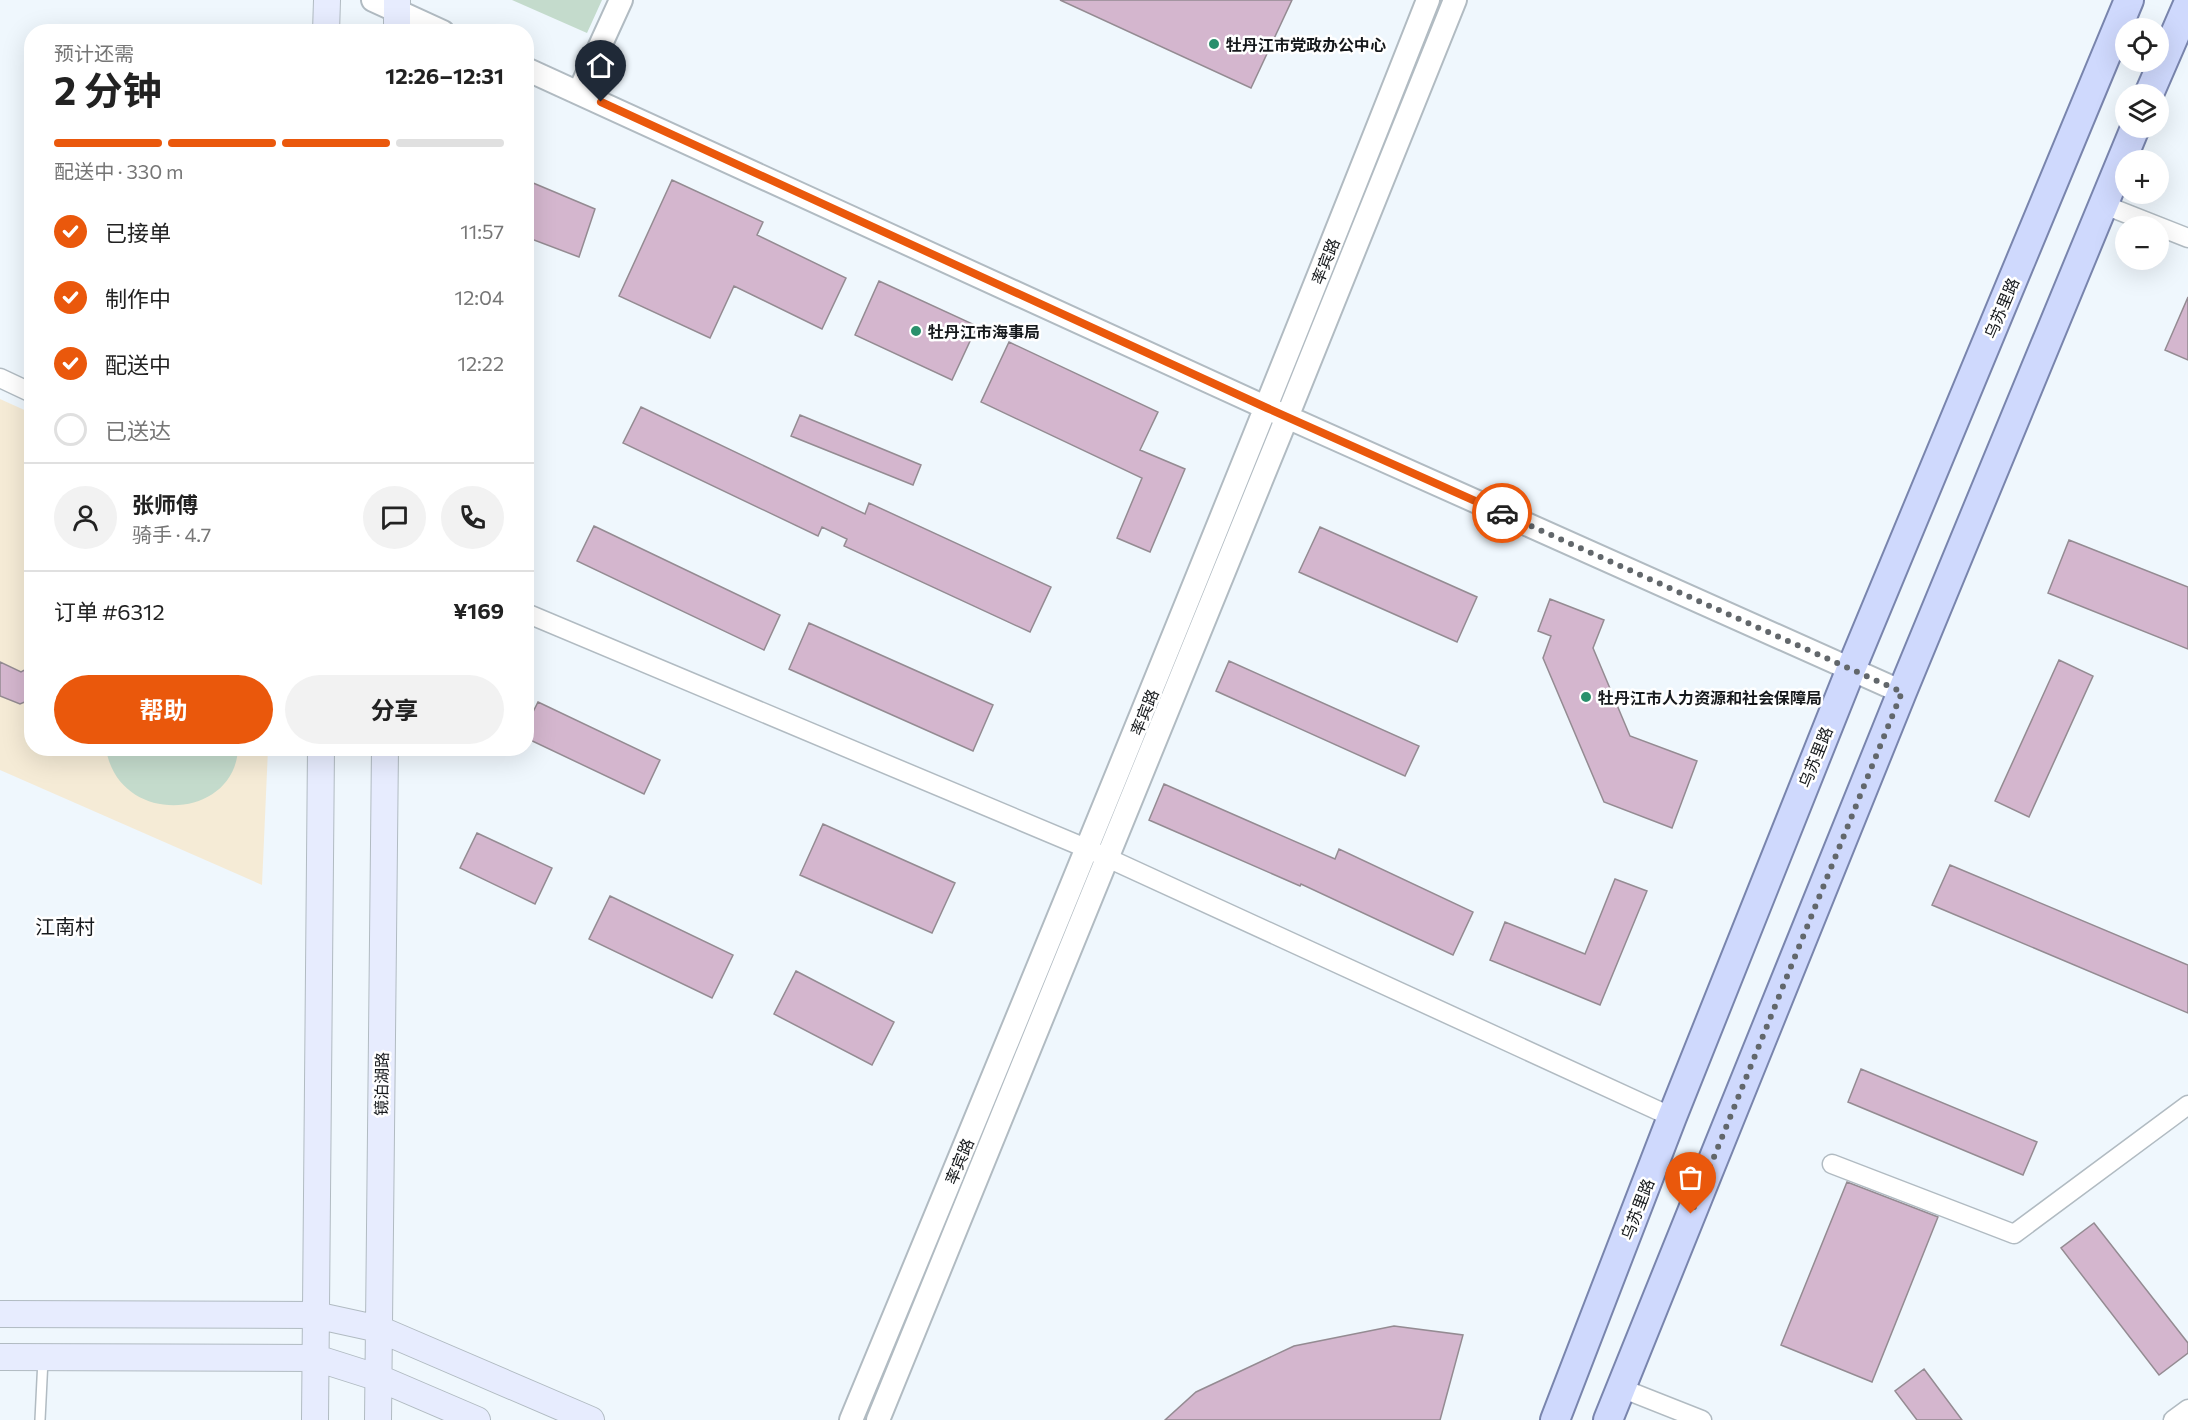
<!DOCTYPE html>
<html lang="zh">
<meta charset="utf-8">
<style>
body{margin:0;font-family:Commissioner,"Noto Sans SC",sans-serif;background:#f2f2f2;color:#222;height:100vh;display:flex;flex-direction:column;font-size:22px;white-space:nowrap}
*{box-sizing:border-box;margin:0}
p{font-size:20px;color:#767676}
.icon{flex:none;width:33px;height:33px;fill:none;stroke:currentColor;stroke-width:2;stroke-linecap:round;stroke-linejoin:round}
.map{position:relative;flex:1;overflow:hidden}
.panel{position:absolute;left:24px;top:24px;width:510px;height:732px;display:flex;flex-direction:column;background:#fff;border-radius:24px;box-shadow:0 6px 24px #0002}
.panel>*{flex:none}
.controls{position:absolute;left:2115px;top:18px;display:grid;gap:12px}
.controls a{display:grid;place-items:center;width:54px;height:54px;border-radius:50%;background:#fff;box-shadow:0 6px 24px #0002;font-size:30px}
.pin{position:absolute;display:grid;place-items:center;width:51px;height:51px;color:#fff;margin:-62px -26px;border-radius:50% 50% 50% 0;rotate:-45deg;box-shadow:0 0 6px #0007}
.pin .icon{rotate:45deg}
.courier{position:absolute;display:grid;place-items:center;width:60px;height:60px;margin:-30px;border:4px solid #ea580c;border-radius:50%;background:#fff;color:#222;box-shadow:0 2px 8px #0007}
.headline em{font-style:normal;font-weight:700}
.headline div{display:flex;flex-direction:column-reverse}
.headline{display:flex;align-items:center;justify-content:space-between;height:102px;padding:0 30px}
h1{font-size:39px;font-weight:700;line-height:45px}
.bar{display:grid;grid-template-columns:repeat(4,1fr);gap:9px 6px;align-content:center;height:72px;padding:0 30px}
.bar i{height:8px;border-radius:4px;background:#e0e0e0}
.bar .active{background:#ea580c}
.bar p{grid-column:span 4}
.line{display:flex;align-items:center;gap:15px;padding:0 30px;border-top:2px solid #e0e0e0}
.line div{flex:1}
.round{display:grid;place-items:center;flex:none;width:63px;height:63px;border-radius:32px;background:#f2f2f2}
ol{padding:0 30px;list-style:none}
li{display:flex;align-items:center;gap:18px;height:66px}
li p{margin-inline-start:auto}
li .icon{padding:6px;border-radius:50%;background:#ea580c;color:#fff;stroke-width:4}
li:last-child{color:#767676}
li i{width:33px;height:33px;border:3px solid #e0e0e0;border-radius:50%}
.primary-button{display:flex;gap:12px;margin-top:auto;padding:12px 30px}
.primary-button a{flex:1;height:69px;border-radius:36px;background:#ea580c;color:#fff;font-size:24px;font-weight:700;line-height:69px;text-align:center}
.primary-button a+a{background:#f2f2f2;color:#222}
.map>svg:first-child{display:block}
</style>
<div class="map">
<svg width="2188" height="1420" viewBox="0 0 2188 1420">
<rect width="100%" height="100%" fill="#eff7fd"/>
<path fill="#f5ebd6" d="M0,399L31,413L32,748L268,749L262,885L0,770Z"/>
<path fill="#c4dbcc" d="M512,0H602L587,33Z
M106,749V748L238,749C234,821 119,827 106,749Z"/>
<path fill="#d4b6ce" stroke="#948b92" stroke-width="1.5" d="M1060,0H1292L1251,88Z
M526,180L595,209L579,257L526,237Z
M672,180L763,222L757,235L846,278L822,329L734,286L710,338L619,296Z
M879,281L977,326L952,380L855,335Z
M2188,297V360L2165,350Z
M1009,342L1158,412L1140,450L1185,469L1150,552L1117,538L1142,478L981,402Z
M641,407L865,514L869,503L1051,587L1030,632L844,546L847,539L822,527L818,536L623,443Z
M800,415L921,465L913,485L791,436Z
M594,526L780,615L764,650L577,561Z
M1320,527L1477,597L1457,642L1299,572Z
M2069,540L2188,587V649L2048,593Z
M1550,599L1604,620L1593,648L1630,736L1697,761L1672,828L1604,802L1543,658L1551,636L1538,631Z
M809,623L993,705L973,751L789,669Z
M2059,660L2093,676L2029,817L1995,801Z
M1229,661L1419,746L1405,776L1216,691Z
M0,662L21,672L32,666V699L20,704L0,696Z
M538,702L660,760L644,794L526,738V726Z
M1164,784L1335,859L1339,849L1473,912L1453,955L1301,884L1300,886L1149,820Z
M823,824L955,883L932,933L800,875Z
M477,833L552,868L535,904L460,868Z
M1950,865L2188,965V1013L1932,905Z
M1615,879L1647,891L1600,1005L1490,960L1505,922L1585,954Z
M610,896L733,955L712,998L589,939Z
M796,971L894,1022L872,1065L774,1014Z
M1861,1069L2037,1142L2023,1175L1848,1102Z
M1847,1182L1938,1217L1872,1382L1781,1345Z
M2094,1223L2188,1343V1353L2159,1375L2061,1248Z
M1394,1326L1463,1335L1440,1420H1165L1196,1392L1294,1346Z
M1924,1369L1962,1420H1917L1895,1391Z"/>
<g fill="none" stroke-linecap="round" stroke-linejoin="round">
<g stroke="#b1bbc2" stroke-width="12">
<path id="service" d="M40,1420L43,1359"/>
</g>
<g stroke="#b1bbc2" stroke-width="21">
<path id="minor" d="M2102,204L2188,238
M0,378L32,393
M526,613L1088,849L1672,1117
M1832,1164L2014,1234L2188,1105
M1621,1388L1702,1420
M2173,1420L2188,1409"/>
</g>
<g stroke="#b1bbc2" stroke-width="26">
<path id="tertiary" d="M373,0L443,32
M526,69L1267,408L1902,692
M579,92L621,0
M851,1420C1047,948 1241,475 1428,0
M878,1420L1287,417L1455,0"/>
</g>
<g stroke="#b1bbc2" stroke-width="28">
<path id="secondary" d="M326,32L327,0
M397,32V0
M0,1314L315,1315L379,1329L591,1420
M0,1357L316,1358L379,1378L477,1420
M315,1420L321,748
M378,1420L385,748"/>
</g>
<g stroke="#7985ad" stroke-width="32">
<path id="primary" d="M2149,94L2188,4
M1555,1420L1672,1117L1851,669L2129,0
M1608,1420L1902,692L2135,128"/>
</g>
<use href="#service" stroke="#fff" stroke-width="9"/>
<use href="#minor" stroke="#fff" stroke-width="18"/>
<use href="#tertiary" stroke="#fff" stroke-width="22"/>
<use href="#secondary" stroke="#e7ecfe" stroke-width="26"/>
<use href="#primary" stroke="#cfd9fd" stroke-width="28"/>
</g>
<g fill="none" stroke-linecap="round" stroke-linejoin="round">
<path stroke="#62676b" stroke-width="6" stroke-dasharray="0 10.8" d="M1502,513L1902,692L1691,1214"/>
<path stroke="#ea580c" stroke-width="8" d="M601,102L1267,408L1502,513"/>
</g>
<g fill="#29906c" stroke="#fff" stroke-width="2">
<circle cx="1214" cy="44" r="6"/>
<circle cx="916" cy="331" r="6"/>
<circle cx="1586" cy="697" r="6"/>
</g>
<g text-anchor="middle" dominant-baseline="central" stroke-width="5" stroke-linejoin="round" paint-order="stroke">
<g font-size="16" font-weight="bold" fill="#16191c" stroke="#fff" text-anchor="start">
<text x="1226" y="44">牡丹江市党政办公中心</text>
<text x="928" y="331">牡丹江市海事局</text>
<text x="1598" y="697">牡丹江市人力资源和社会保障局</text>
</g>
<g font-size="16" fill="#16191c" stroke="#fff">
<text transform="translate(1325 261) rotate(-68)">率宾路</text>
<text transform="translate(2001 308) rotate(-67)">乌苏里路</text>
<text transform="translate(1144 712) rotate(-68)">率宾路</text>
<text transform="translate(1815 757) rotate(-68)">乌苏里路</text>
<text transform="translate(381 1084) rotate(-89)">镜泊湖路</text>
<text transform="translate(959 1161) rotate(-67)">率宾路</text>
<text transform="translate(1637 1209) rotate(-69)">乌苏里路</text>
</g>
<g font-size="20" fill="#16191c" stroke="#fff">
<text x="65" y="926">江南村</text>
</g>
</g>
</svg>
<div class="controls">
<a><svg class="icon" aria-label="locate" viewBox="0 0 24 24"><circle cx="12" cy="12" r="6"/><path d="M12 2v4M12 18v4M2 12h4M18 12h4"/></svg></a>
<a><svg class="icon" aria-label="layers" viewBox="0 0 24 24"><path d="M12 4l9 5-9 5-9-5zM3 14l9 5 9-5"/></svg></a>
<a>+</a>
<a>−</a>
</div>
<div class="pin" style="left:1691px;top:1214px;background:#ea580c"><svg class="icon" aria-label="bag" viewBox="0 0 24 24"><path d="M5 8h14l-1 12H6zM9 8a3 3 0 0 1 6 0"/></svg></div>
<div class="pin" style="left:601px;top:102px;background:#1f2937"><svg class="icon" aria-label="home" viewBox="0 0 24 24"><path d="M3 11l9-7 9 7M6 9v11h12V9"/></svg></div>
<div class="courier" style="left:1502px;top:513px"><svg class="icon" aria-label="car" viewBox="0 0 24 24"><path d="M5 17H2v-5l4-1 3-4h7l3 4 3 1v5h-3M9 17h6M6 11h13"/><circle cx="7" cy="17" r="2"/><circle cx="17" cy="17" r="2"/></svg></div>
<section class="panel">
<div class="headline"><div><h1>2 分钟</h1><p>预计还需</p></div><em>12:26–12:31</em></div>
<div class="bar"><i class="active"></i><i class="active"></i><i class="active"></i><i></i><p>配送中 · 330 m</p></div>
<ol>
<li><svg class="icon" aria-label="check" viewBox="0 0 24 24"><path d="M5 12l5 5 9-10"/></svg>已接单<p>11:57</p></li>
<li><svg class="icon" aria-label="check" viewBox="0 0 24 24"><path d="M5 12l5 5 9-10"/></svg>制作中<p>12:04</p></li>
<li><svg class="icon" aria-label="check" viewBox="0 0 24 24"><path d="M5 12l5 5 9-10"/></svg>配送中<p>12:22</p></li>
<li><i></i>已送达</li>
</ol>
<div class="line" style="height:108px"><a class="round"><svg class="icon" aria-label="person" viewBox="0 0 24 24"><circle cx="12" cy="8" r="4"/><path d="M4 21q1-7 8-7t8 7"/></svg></a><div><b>张师傅</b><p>骑手 · 4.7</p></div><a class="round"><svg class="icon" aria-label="chat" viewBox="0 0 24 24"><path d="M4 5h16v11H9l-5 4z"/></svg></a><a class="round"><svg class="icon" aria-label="phone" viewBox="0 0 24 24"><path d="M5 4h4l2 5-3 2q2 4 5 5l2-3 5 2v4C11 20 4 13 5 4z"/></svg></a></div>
<div class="line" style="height:78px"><div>订单 #6312</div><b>¥169</b></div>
<div class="primary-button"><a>帮助</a><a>分享</a></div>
</section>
</div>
